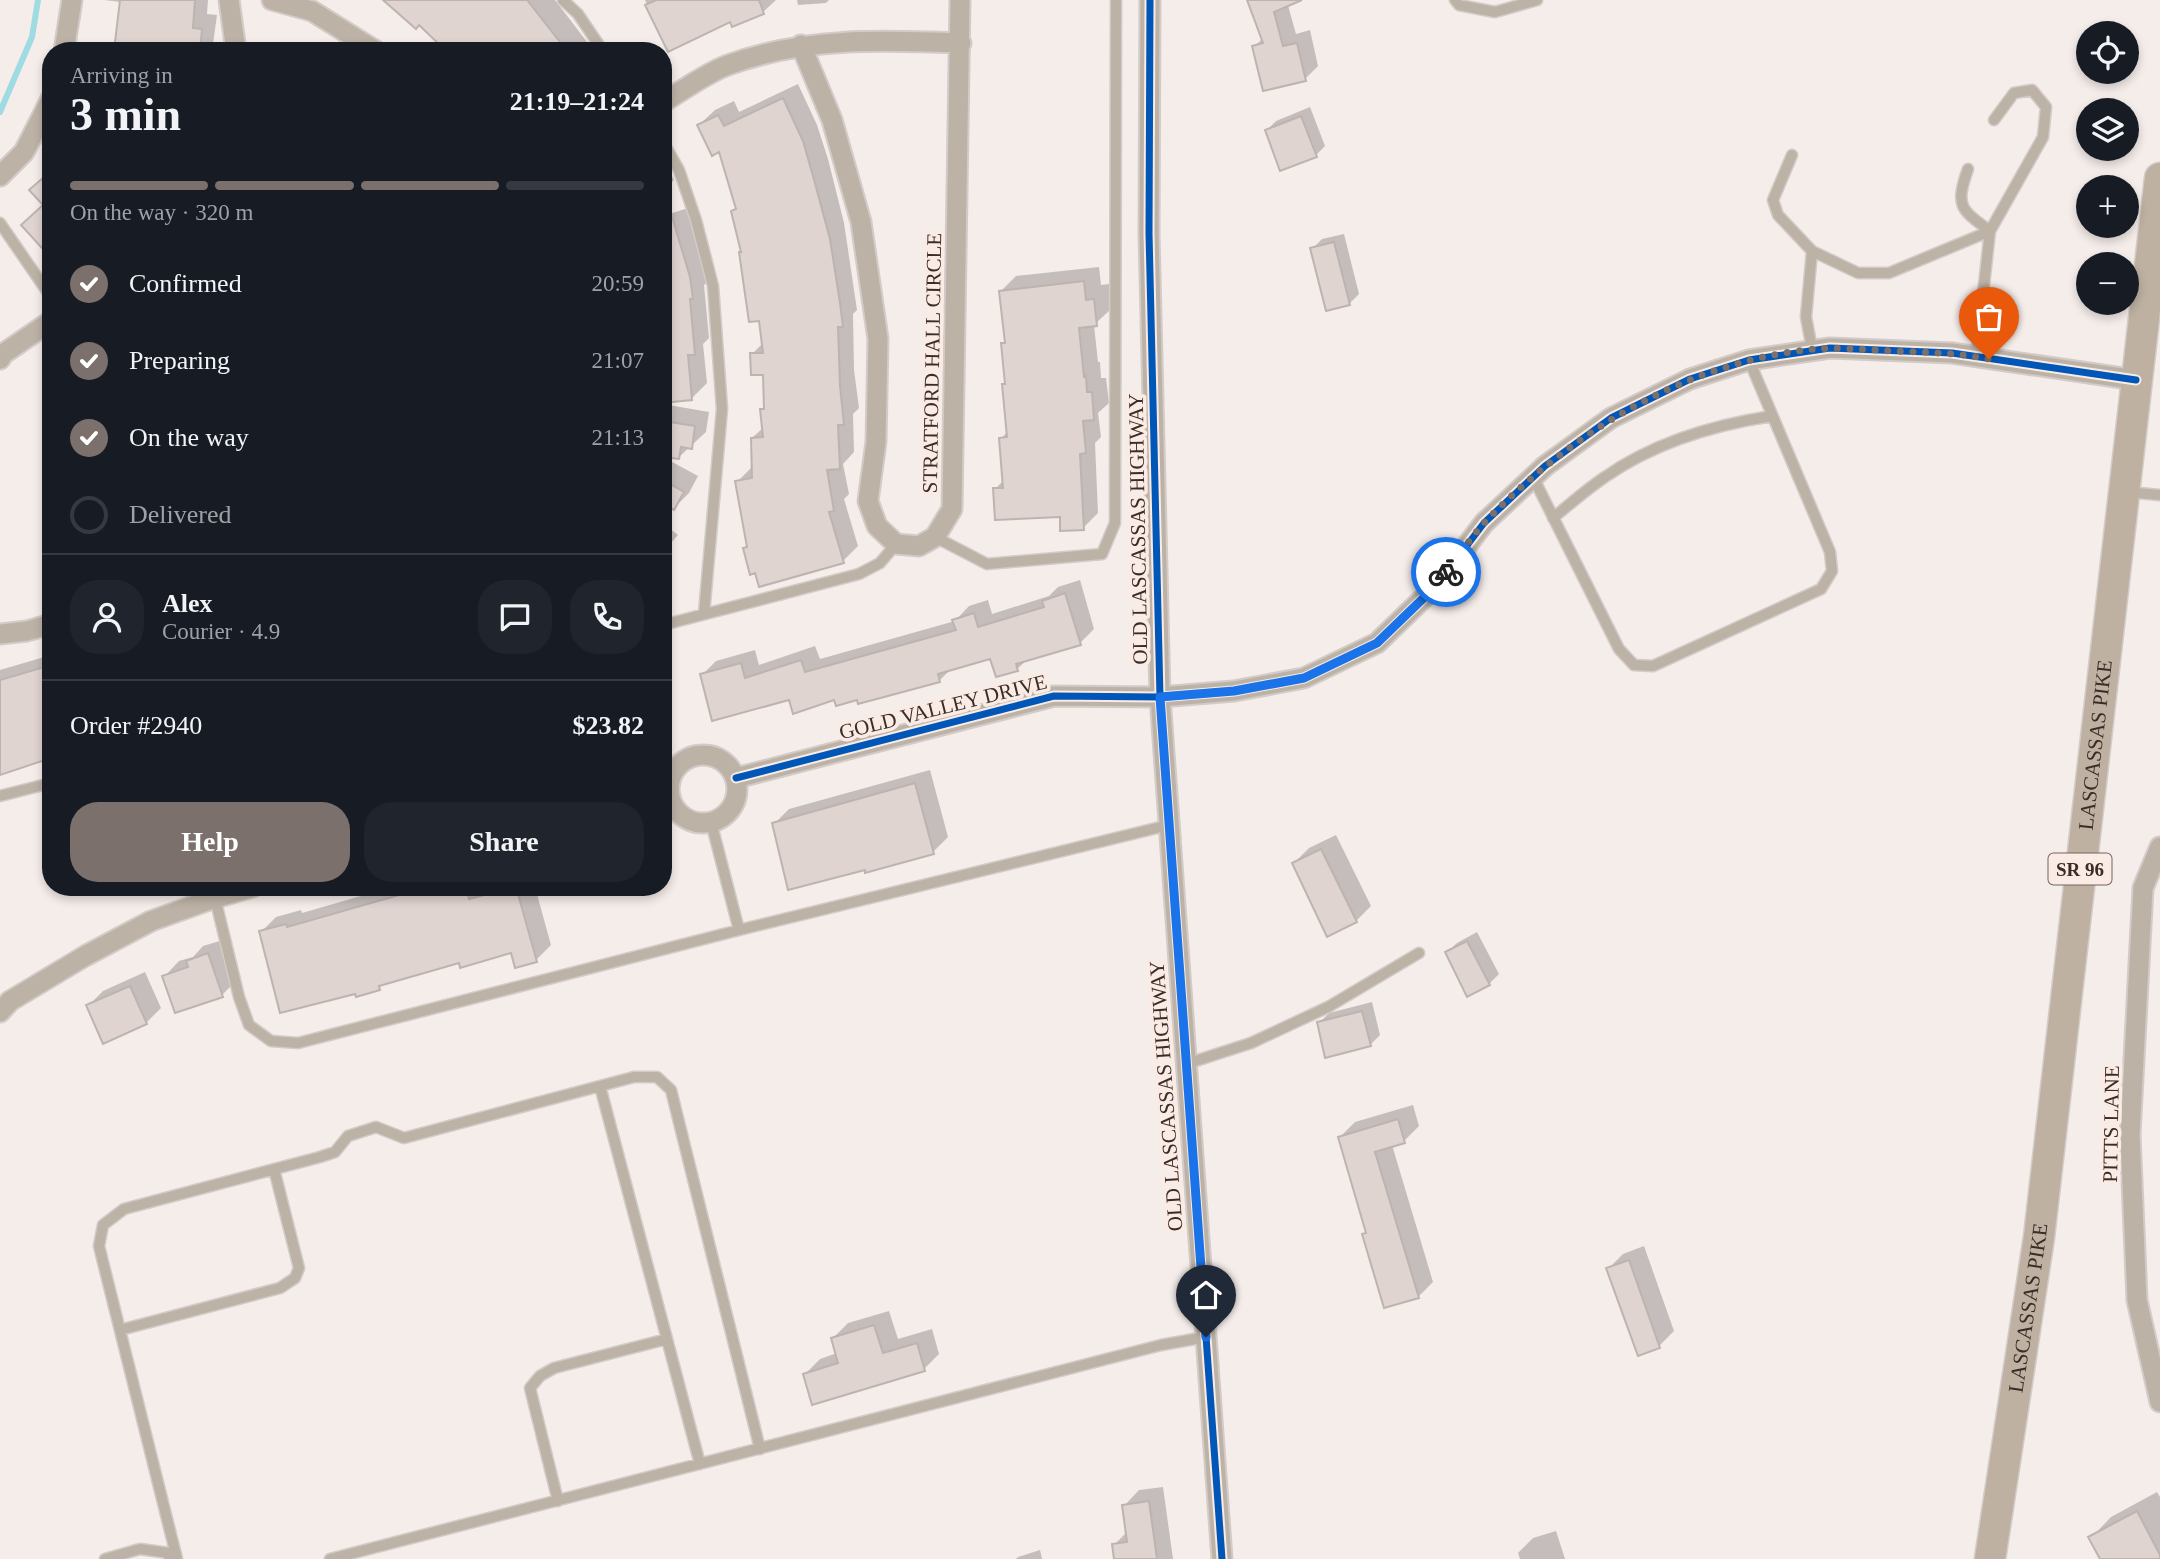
<!DOCTYPE html>
<meta charset="utf-8">
<style>
body{margin:0;font-family:"Times New Roman",serif;background:#20242c;color:#f1f3f6;height:100vh;display:flex;flex-direction:column;font-size:26px;white-space:nowrap}
*{box-sizing:border-box;margin:0}
p{font-size:23px;color:#9ea1a6}
.icon{flex:none;width:38px;height:38px;fill:none;stroke:currentColor;stroke-width:2;stroke-linecap:round;stroke-linejoin:round}
.map{position:relative;flex:1;overflow:hidden}
.details{position:absolute;left:42px;top:42px;width:630px;height:854px;display:flex;flex-direction:column;background:#171b24;border-radius:28px;box-shadow:0 4px 10px #0003}
.details>*{flex:none}
.fabs{position:absolute;left:2076px;top:21px;display:grid;gap:14px}
.fabs a{display:grid;place-items:center;width:63px;height:63px;border-radius:50%;background:#171b24;box-shadow:0 4px 10px #0003;font-size:35px}
.pin{position:absolute;display:grid;place-items:center;width:60px;height:60px;color:#fff;margin:-72px -30px;border-radius:50% 50% 50% 0;rotate:-45deg;box-shadow:0 0 7px #0007}
.pin .icon{rotate:45deg}
.courier{position:absolute;display:grid;place-items:center;width:70px;height:70px;margin:-35px;border:5px solid #1a73e8;border-radius:50%;background:#fff;color:#222;box-shadow:0 2px 9px #0007}
.summary em{font-style:normal;font-weight:800}
.summary div{display:flex;flex-direction:column-reverse}
.summary{display:flex;align-items:center;justify-content:space-between;height:119px;padding:0 28px}
h1{font-size:46px;font-weight:800;line-height:52px}
.bar{display:grid;grid-template-columns:repeat(4,1fr);gap:10px 7px;align-content:center;height:84px;padding:0 28px}
.bar i{height:9px;border-radius:5px;background:#363941}
.bar .on{background:#7b706b}
.bar p{grid-column:span 4}
.line{display:flex;align-items:center;gap:18px;padding:0 28px;border-top:2px solid #363941}
.line div{flex:1}
.round{display:grid;place-items:center;flex:none;width:74px;height:74px;border-radius:28px;background:#20242c}
ol{padding:0 28px;list-style:none}
li{display:flex;align-items:center;gap:21px;height:77px}
li p{margin-inline-start:auto}
li .icon{padding:7px;border-radius:50%;background:#7b706b;color:#fff;stroke-width:4}
li:last-child{color:#9ea1a6}
li i{width:38px;height:38px;border:4px solid #363941;border-radius:50%}
.button{display:flex;gap:14px;margin-top:auto;padding:14px 28px}
.button a{flex:1;height:80px;border-radius:28px;background:#7b706b;color:#fff;font-size:28px;font-weight:800;line-height:80px;text-align:center}
.button a+a{background:#20242c;color:#f1f3f6}
.map>svg:first-child{display:block}
</style>
<div class="map">
<svg width="2160" height="1559" viewBox="0 0 2160 1559">
<rect width="100%" height="100%" fill="#f5edea"/>
<path fill="#0003" d="M104,0H208L207,14L217,15L212,51H117L121,2Z
M386,0H555L594,51H453L420,22Z
M645,0H776L763,12L733,24L731,20L669,50Z
M797,0H829L826,3L798,5Z
M1249,0H1289L1287,2L1296,34L1310,30L1318,66L1305,79L1254,47L1263,38Z
M798,84L817,125L828,159L844,223L857,310L853,314L854,370L859,408L853,414L854,452L843,464L849,494L844,499L858,546L843,561L745,548L749,544L737,482L752,467V438L764,427L762,410L766,406L765,373L752,354L763,343L761,319L732,211L737,207L720,150L699,125L715,110L734,101L739,112Z
M1310,107L1325,146L1316,155L1267,130L1276,121Z
M663,160L674,180L663,192Z
M688,208L708,282L704,285L709,338L703,344L707,383L692,398L663,216Z
M1344,234L1359,294L1349,304L1312,249L1322,239Z
M1099,267L1101,285L1109,284L1111,309L1094,325L1098,362H1100L1101,378H1106L1109,403L1098,413L1101,437L1095,443L1098,513L1083,528L1061,515L995,489L1004,480L1001,439L1008,431L1004,385L1007,382L1003,344L1006,340L1001,291L1016,276Z
M663,404L709,412L706,432L679,457L663,455Z
M663,457L698,476L689,493L674,508L671,506L663,520Z
M663,523L678,535L663,552Z
M1080,580L1094,629L1080,643L1028,659L1017,669L997,675L992,657L951,669L939,681L859,698H790L702,675L716,661L755,650L759,665L815,646L820,659L955,621L969,606L988,600L992,614L1049,596L1058,587Z
M51,655V760L45,762L44,759L0,773V670Z
M930,770L948,837L933,852L774,824L789,809Z
M1336,835L1371,906L1356,921L1294,863L1309,848Z
M68,887H85L71,893Z
M89,887H111L92,895Z
M392,887H535L551,945L536,960L512,951L460,961L385,982L379,988L261,932L276,917L301,910L302,913Z
M1477,932L1499,974L1489,984L1447,952L1457,943Z
M223,940L237,980L222,995L164,977L179,961L193,957L203,946Z
M145,972L161,1008L146,1023L88,1006L103,991Z
M1372,1002L1380,1035L1370,1045L1319,1023L1329,1013Z
M1413,1105L1419,1126L1404,1141L1392,1145L1433,1282L1418,1297L1364,1234L1368,1231L1340,1137L1355,1122Z
M1644,1246L1674,1331L1659,1346L1639,1354L1608,1269L1623,1254Z
M889,1311L898,1339L932,1329L939,1354L924,1369L805,1374L820,1359L837,1353L833,1338L848,1323Z
M1163,1487L1173,1559H1116L1114,1545L1128,1531L1124,1506L1139,1490Z
M2157,1492L2160,1497V1559H2102L2091,1538L2111,1517Z
M1556,1531L1565,1559H1520L1518,1553L1533,1538Z
M1040,1550L1042,1559H1016L1018,1557Z"/>
<g fill="none" stroke-linecap="round" stroke-linejoin="round">
<path stroke="#9fdbe2" stroke-width="6" d="M0,112L32,37L38,0"/>
</g>
<path fill="#e0d4d1" stroke="#bdb3af" stroke-width="2" d="M120,0H195L193,28L202,29L200,51H114Z
M383,0H527L567,51H446L419,25L416,29Z
M656,0H759L764,14L732,27L730,22L668,52L645,5Z
M1247,0H1302L1274,12L1283,46L1297,43L1306,81L1263,91L1252,46L1263,43Z
M783,98L803,141L813,176L830,239L840,303L843,327H838L840,386L844,425H838L840,469L827,470L834,511L829,512L844,563L759,587L755,573L750,575L743,548L747,547L735,481L752,478L751,438L763,437L760,409H764L763,375H751L750,353H763L759,321L749,322L739,252H741L731,211L736,209L719,152L712,156L697,125L718,115L724,126Z
M1301,116L1317,157L1280,171L1265,130Z
M51,171V258L21,225L43,205L29,190Z
M668,203L690,277L693,299H690L695,355H688L692,400L663,403V204Z
M1334,242L1350,305L1326,311L1310,248Z
M1084,281L1086,300L1094,299L1097,326L1079,328L1084,377L1086,376L1087,392H1092L1094,420L1083,421L1086,453L1080,454L1084,530L1060,531V517L995,520L993,488H1003L999,438L1007,437L1002,384H1005L1001,343H1005L999,291Z
M663,421L695,426L692,449L681,447L679,459L663,457Z
M663,480L684,492L674,510L663,504Z
M1065,593L1081,645L1016,664L1018,671L996,677L990,659L938,674L940,682L858,704L857,700L836,706L834,700L793,714L789,700L712,721L700,674L741,663L745,678L801,660L805,672L956,630L952,620L974,613L978,627L1044,607L1042,601Z
M51,665V758L0,775V680Z
M915,783L934,854L865,873V870L788,890L772,823Z
M1321,849L1357,922L1327,937L1292,863Z
M427,887L428,891L442,887H466L469,899L516,887L537,962L515,968L511,953L460,968L459,963L379,986L380,990L356,997L355,994L280,1013L259,931L286,924L287,927Z
M1467,941L1490,985L1467,997L1445,952Z
M208,953L223,997L175,1013L162,976L188,967L186,961Z
M130,986L147,1024L103,1044L86,1005Z
M1362,1011L1371,1046L1325,1058L1317,1022Z
M1398,1119L1405,1143L1375,1152L1419,1298L1384,1308L1362,1234L1366,1233L1338,1137Z
M1629,1260L1660,1348L1638,1356L1606,1268Z
M874,1325L883,1353L917,1343L925,1371L812,1405L803,1374L838,1363L831,1338Z
M1149,1501L1157,1559H1114L1112,1544L1127,1542L1122,1505Z
M2137,1511L2160,1555V1559H2100L2088,1537Z"/>
<g fill="none" stroke-linecap="round" stroke-linejoin="round">
<g stroke="#d3cbc8" stroke-width="13">
<path id="lane" d="M563,0L578,14L603,51
M1455,0L1459,5L1495,12L1537,0
M663,142L679,170L696,220L713,286L722,409L704,614
M1792,155L1773,200L1778,215L1812,251
M1968,169C1955,206 1960,209 1990,231L2043,137L2046,107L2032,90L2014,93L1994,120
M0,223L51,297
M1812,349L1806,317L1812,251L1858,273H1889L1990,231L1976,357
M1533,477L1619,649L1634,665L1653,666L1821,589L1832,571L1830,552L1749,360
M2127,492L2160,495
M1553,518C1570,504 1587,489 1605,477C1655,442 1713,425 1772,416
M935,537L987,564L1102,554L1115,523L1116,0
M663,625L859,574L880,563L896,544
M0,796L51,783
M711,822L739,930
M215,898L239,997L249,1025L271,1041L298,1043L739,930L1169,825
M1186,1064L1251,1043L1328,1007L1419,953
M600,1086L700,1464
M120,1330L280,1288L295,1278L299,1268L274,1169
M558,1501L530,1388L540,1376L554,1368L667,1339
M105,1559L140,1549L176,1554L169,1559
M177,1559L99,1246L103,1225L124,1209L320,1157L335,1152L348,1136L376,1127L404,1138L634,1077H657L671,1090L760,1449
M330,1559L1161,1345L1206,1337"/>
</g>
<g stroke="#d3cbc8" stroke-width="23">
<path id="street" d="M229,0L236,51
M272,0L312,11L376,51
M1150,0L1149,233L1160,697L1222,1559
M801,45L832,120L861,222L878,339L876,442L868,501L877,526L896,544L919,546L935,537L952,509L960,0
M64,51L72,0
M663,102C684,90 706,73 728,65C804,37 882,40 961,43
M0,176L24,152L51,99
M0,359L3,354L51,321
M0,634L27,631L51,624
M669 789a34 34 0 1 1 68 0a34 34 0 1 1-68 0Z
M736,778L1054,696L1160,697L1234,691L1304,678L1377,643L1436,586L1484,523L1545,466L1611,418L1690,379L1749,360L1830,348L1952,353L2136,380
M2160,847L2143,888L2130,1135L2137,1300L2160,1402
M0,1012L10,1001L85,956L151,921L215,898L253,887"/>
</g>
<g stroke="#d3cbc8" stroke-width="33">
<g id="primary">
<path id="s1" d="M1990,1559L2039,1237L2160,178"/>
</g>
</g>
<use href="#lane" stroke="#bdb2a6" stroke-width="10"/>
<use href="#street" stroke="#bdb2a6" stroke-width="19"/>
<use href="#primary" stroke="#beb1a2" stroke-width="30"/>
<g stroke="#faebe5" stroke-width="11">
<path id="cycleway" d="M1150,0L1149,233L1160,697L1222,1559
M736,778L1054,696L1160,697L1234,691L1304,678L1377,643L1436,586L1484,523L1545,466L1611,418L1690,379L1749,360L1830,348L1952,353L2136,380"/>
</g>
<use href="#cycleway" stroke="#0057b8" stroke-width="7"/>
</g>
<g fill="none" stroke-linecap="round" stroke-linejoin="round">
<path stroke="#7b706b" stroke-width="7" stroke-dasharray="0 12.6" d="M1446,572C1459,556 1471,537 1485,522C1573,431 1686,362 1814,349C1840,347 1867,350 1894,351C1926,352 1957,353 1989,359"/>
<path stroke="#1a73e8" stroke-width="9" d="M1206,1337L1160,697L1234,691L1304,678L1377,643L1436,586L1446,572"/>
</g>
<g text-anchor="middle" dominant-baseline="central" stroke-width="7" stroke-linejoin="round" paint-order="stroke">
<rect fill="#faebe5" stroke="#74655f" stroke-width="2" x="2048.5" y="853.5" width="63" height="31" rx="5"/>
<g font-size="19" font-weight="bold" fill="#3a2c26">
<text x="2080" y="869">SR 96</text>
</g>
<g font-size="21" fill="#3a2c26" stroke="#faebe5">
<text transform="translate(932 363) rotate(-89)">STRATFORD HALL CIRCLE</text>
<text transform="translate(1138 529) rotate(-91)">OLD LASCASSAS HIGHWAY</text>
<text transform="translate(943 707) rotate(-14)">GOLD VALLEY DRIVE</text>
<text stroke="none"><textPath href="#s1" startOffset="821">LASCASSAS PIKE</textPath></text>
<text transform="translate(1166 1096) rotate(-94)">OLD LASCASSAS HIGHWAY</text>
<text transform="translate(2111 1124) rotate(-89)">PITTS LANE</text>
<text stroke="none"><textPath href="#s1" startOffset="254">LASCASSAS PIKE</textPath></text>
</g>
</g>
</svg>
<div class="fabs">
<a><svg class="icon" aria-label="locate" viewBox="0 0 24 24"><circle cx="12" cy="12" r="6"/><path d="M12 2v4M12 18v4M2 12h4M18 12h4"/></svg></a>
<a><svg class="icon" aria-label="layers" viewBox="0 0 24 24"><path d="M12 4l9 5-9 5-9-5zM3 14l9 5 9-5"/></svg></a>
<a>+</a>
<a>−</a>
</div>
<div class="pin" style="left:1989px;top:359px;background:#ea580c"><svg class="icon" aria-label="bag" viewBox="0 0 24 24"><path d="M5 8h14l-1 12H6zM9 8a3 3 0 0 1 6 0"/></svg></div>
<div class="pin" style="left:1206px;top:1337px;background:#1f2937"><svg class="icon" aria-label="home" viewBox="0 0 24 24"><path d="M3 11l9-7 9 7M6 9v11h12V9"/></svg></div>
<div class="courier" style="left:1446px;top:572px"><svg class="icon" aria-label="bike" viewBox="0 0 24 24"><circle cx="6" cy="16" r="4"/><circle cx="18" cy="16" r="4"/><path d="M6 16l4-8h5l3 8M10 8l3 8H6M13 5h3"/></svg></div>
<section class="details">
<div class="summary"><div><h1>3 min</h1><p>Arriving in</p></div><em>21:19–21:24</em></div>
<div class="bar"><i class="on"></i><i class="on"></i><i class="on"></i><i></i><p>On the way · 320 m</p></div>
<ol>
<li><svg class="icon" aria-label="check" viewBox="0 0 24 24"><path d="M5 12l5 5 9-10"/></svg>Confirmed<p>20:59</p></li>
<li><svg class="icon" aria-label="check" viewBox="0 0 24 24"><path d="M5 12l5 5 9-10"/></svg>Preparing<p>21:07</p></li>
<li><svg class="icon" aria-label="check" viewBox="0 0 24 24"><path d="M5 12l5 5 9-10"/></svg>On the way<p>21:13</p></li>
<li><i></i>Delivered</li>
</ol>
<div class="line" style="height:126px"><a class="round"><svg class="icon" aria-label="person" viewBox="0 0 24 24"><circle cx="12" cy="8" r="4"/><path d="M4 21q1-7 8-7t8 7"/></svg></a><div><b>Alex</b><p>Courier · 4.9</p></div><a class="round"><svg class="icon" aria-label="chat" viewBox="0 0 24 24"><path d="M4 5h16v11H9l-5 4z"/></svg></a><a class="round"><svg class="icon" aria-label="phone" viewBox="0 0 24 24"><path d="M5 4h4l2 5-3 2q2 4 5 5l2-3 5 2v4C11 20 4 13 5 4z"/></svg></a></div>
<div class="line" style="height:91px"><div>Order #2940</div><b>$23.82</b></div>
<div class="button"><a>Help</a><a>Share</a></div>
</section>
</div>
